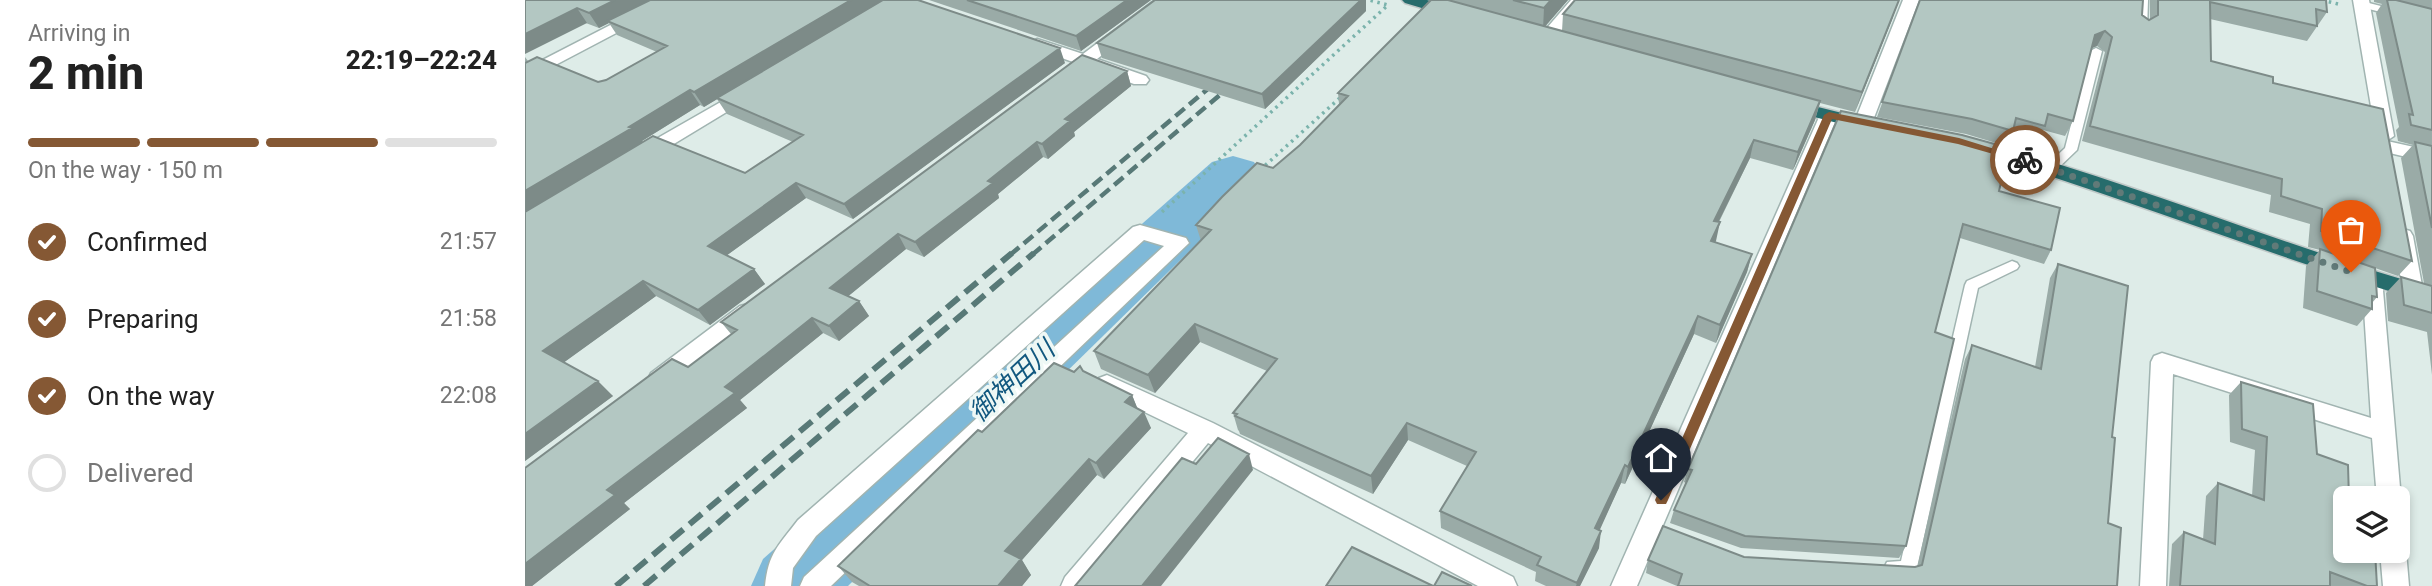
<!DOCTYPE html>
<meta charset="utf-8">
<style>
body{margin:0;font-family:Roboto,"Noto Sans JP",sans-serif;background:#f6f6f6;color:#222;height:100vh;display:flex;flex-direction:column;font-size:26px;white-space:nowrap}
*{box-sizing:border-box;margin:0}
p{font-size:23px;color:#767676}
.icon{flex:none;width:38px;height:38px;fill:none;stroke:currentColor;stroke-width:2;stroke-linecap:round;stroke-linejoin:round}
.map{position:relative;flex:1;overflow:hidden}
.panel{display:flex;flex-direction:column;background:#fff;width:525px}
.panel>*{flex:none}
.controls{position:absolute;left:1808px;top:486px;display:grid;gap:14px}
.controls a{display:grid;place-items:center;width:77px;height:77px;border-radius:10px;background:#fff;box-shadow:0 4px 10px #0003;font-size:35px}
.pin{position:absolute;display:grid;place-items:center;width:60px;height:60px;color:#fff;margin:-72px -30px;border-radius:50% 50% 50% 0;rotate:-45deg;box-shadow:0 0 7px #0007}
.pin .icon{rotate:45deg}
.courier{position:absolute;display:grid;place-items:center;width:70px;height:70px;margin:-35px;border:5px solid #855834;border-radius:50%;background:#fff;color:#222;box-shadow:0 2px 9px #0007}
.summary em{font-style:normal;font-weight:800}
.summary div{display:flex;flex-direction:column-reverse}
.summary{display:flex;align-items:center;justify-content:space-between;height:119px;padding:0 28px}
h1{font-size:46px;font-weight:800;line-height:52px}
.bar{display:grid;grid-template-columns:repeat(4,1fr);gap:10px 7px;align-content:center;height:84px;padding:0 28px}
.bar i{height:9px;border-radius:5px;background:#e0e0e0}
.bar .current{background:#855834}
.bar p{grid-column:span 4}
ol{padding:0 28px;list-style:none}
li{display:flex;align-items:center;gap:21px;height:77px}
li p{margin-inline-start:auto}
li .icon{padding:7px;border-radius:50%;background:#855834;color:#fff;stroke-width:4}
li:last-child{color:#767676}
li i{width:38px;height:38px;border:4px solid #e0e0e0;border-radius:50%}
main{display:flex;flex:1;min-height:0}
.map>svg:first-child{display:block}
</style>
<main>
<section class="panel">
<div class="summary"><div><h1>2 min</h1><p>Arriving in</p></div><em>22:19–22:24</em></div>
<div class="bar"><i class="current"></i><i class="current"></i><i class="current"></i><i></i><p>On the way · 150 m</p></div>
<ol>
<li><svg class="icon" aria-label="check" viewBox="0 0 24 24"><path d="M5 12l5 5 9-10"/></svg>Confirmed<p>21:57</p></li>
<li><svg class="icon" aria-label="check" viewBox="0 0 24 24"><path d="M5 12l5 5 9-10"/></svg>Preparing<p>21:58</p></li>
<li><svg class="icon" aria-label="check" viewBox="0 0 24 24"><path d="M5 12l5 5 9-10"/></svg>On the way<p>22:08</p></li>
<li><i></i>Delivered</li>
</ol>
</section>
<div class="map">
<svg width="1907" height="586" viewBox="0 0 1907 586">
<rect width="100%" height="100%" fill="#deece8"/>
<g fill="none" stroke-linecap="round" stroke-linejoin="round">
<path fill="#7fb9d8" fill-rule="evenodd" d="M708,156L729,162L737,175L729,188L323,586H226L238,559L687,162Z"/>
<g stroke="#a1b4b1" stroke-width="3">
<path id="lane" d="M1613,0H1623L1622,30L1617,33L1612,30Z
M1836,1L1907,19V25L1832,6L1831,4Z
M1571,48L1577,51L1552,150L1530,171H1522L1520,168L1522,165L1540,148L1565,51Z
M1487,261L1492,263L1494,266L1492,269L1453,288L1392,569L1389,575L1383,577L1362,574L1359,568L1362,562L1376,561L1440,285L1442,281Z"/>
</g>
<g stroke="#a1b4b1" stroke-width="3">
<path id="street" d="M134,0H154L0,81V69Z
M630,0H648L572,59L621,76L624,80L621,84H609L562,67L550,77H538L536,73L548,62L506,47L504,44L512,39L558,54Z
M1046,0H1062L1027,42H1015L1013,39L1015,36Z
M1378,0H1394L1347,123L1338,129L1332,127L1329,123Z
M1828,0H1844L1869,136L1860,142L1851,136Z
M222,87L231,92L228,96L124,159H110L108,155L110,151Z
M1304,110L1313,115L1112,586H1086L1295,115Z
M1862,141L1907,151V163L1856,151L1853,147Z
M615,225L661,238L664,243L306,586H275L279,577L639,246L619,240L291,536L268,568L266,586H240C243,553 254,545 273,520L608,227Z
M1878,229L1885,231L1888,236L1898,291L1895,296L1888,299L1881,296L1878,291L1868,236L1871,231Z
M1847,272L1854,274L1857,279L1876,499L1873,507L1872,499H1852L1847,438L1648,374L1641,586H1615L1626,362L1629,356L1637,353L1846,418L1837,279L1840,274Z
M223,304L231,306L234,312L231,318L142,385L134,388L126,385L123,379L126,373L215,306Z
M582,375L688,423L988,577L992,586H953L683,443L565,586H536L540,577L663,433L574,390L571,384L574,378Z
M1872,541L1877,543L1881,551L1884,586H1858L1855,551H1872Z"/>
</g>
<g stroke="#c0c9c8" stroke-width="3">
<path id="highway" d="M877,0H902L933,9L935,12L927,17L880,3Z
M1265,100L1345,120L1348,124L1339,130L1259,109L1256,105Z
M1456,142C1609,182 1755,245 1907,288V304C1753,259 1603,199 1450,152L1447,148L1450,144Z"/>
</g>
<path stroke="#7bb3ac" stroke-width="3.5" stroke-dasharray="2.5 4.5" stroke-linecap="butt" d="M1797,0L1813,4
M735,170L817,96
M637,212L863,5L844,0"/>
<use href="#lane" fill="#fff" fill-rule="evenodd"/>
<use href="#street" fill="#fff" fill-rule="evenodd"/>
<use href="#highway" fill="#266c6c" fill-rule="evenodd"/>
<path stroke="#587977" stroke-width="4.5" stroke-dasharray="12 6" stroke-linecap="butt" d="M485,255L697,77
M507,255L710,82"/>
<path stroke="#587977" stroke-width="6" stroke-dasharray="16 8" stroke-linecap="butt" d="M91,586L487,253
M119,586L509,253"/>
</g>
<path fill="#9aaba7" fill-rule="evenodd" d="M0,0L540,63L328,219L281,198L202,255L229,269L240,284L185,325L131,296L39,362L88,396L0,461V57L3,61L73,82L81,80L132,52L92,35L84,23L74,28ZM192,99L202,114L268,142L220,173L118,142L117,141L175,105L179,107Z
M404,0H626L556,51Z
M906,0H1043L1020,26L1037,31L1038,14L1368,17L1330,112L1295,103L1290,120L1268,170L1225,158L1194,222L1190,242L1227,254L1222,272L1191,343L1169,334L1100,484L1096,483L1074,530V548L1055,586H1021L1010,581L1011,572L916,528L915,511L942,466L883,440L848,494L715,434L714,431L713,430L708,413L742,371L675,342L630,393L576,369L569,351L676,241L671,225L748,168L775,145L814,104L813,93Z
M1395,0L1617,15L1624,20H1625V0H1801L1802,12L1782,41L1685,19L1686,61L1748,83L1887,261L1873,276L1850,268L1852,297L1847,303V309L1832,326L1778,308L1781,266L1795,250L1783,247L1785,224L1744,212L1746,195L1557,141L1580,52L1572,46L1567,48L1548,121L1540,136L1518,130L1512,141L1487,134L1481,146L1441,134L1352,117Z
M1849,0H1907V286L1899,283L1876,158L1888,145L1873,141L1871,130L1874,127L1851,13L1857,4L1849,2Z
M841,11L740,109L577,58L572,43Z
M602,71L606,86L549,132L550,136L523,159L518,157L473,194L474,198L399,257L381,249L323,296L334,301L344,316L314,341L298,333L215,400L222,408L99,503L105,509L7,586H0L163,367L206,334L196,322Z
M1474,191L1526,250L1519,264L1435,238L1410,332L1381,546L1374,558L1216,548L1145,523L1149,510L1161,483L1159,482L1163,469Z
M1533,264L1587,437L1583,523L1592,586H1152L1121,573L1123,560L1219,557L1392,567L1440,359L1447,345L1510,367L1525,278Z
M1876,277L1907,286V375L1902,332L1863,321L1861,293Z
M558,371L607,395L612,408L626,428L579,479L572,475L497,560L506,575L497,586H334L327,582L313,566L457,432Z
M1716,382L1792,454L1820,551L1852,586H1644L1647,544L1659,532L1678,540L1681,496L1693,483L1727,496L1730,450L1705,442L1704,395Z"/>
<path fill="#7d8b88" d="M90,0H125L82,21L84,23L74,28L64,13Z
M326,0H358L179,107L169,92Z
M602,0H626L556,51L551,36Z
M836,0H841V11L740,109L737,94Z
M1026,0H1043L1018,29L1019,8Z
M1374,0L1368,17L1330,112L1337,92Z
M52,8L62,23L0,54V34Z
M1580,31L1572,46L1562,50L1570,35Z
M535,48L540,63L328,219L319,204Z
M602,71L606,86L549,132L550,136L523,159L517,144L540,119Z
M165,90L175,105L117,141L118,143L0,214V191Z
M1295,101L1290,120L1268,170L1273,152Z
M1229,140L1225,158L1185,239L1189,221Z
M512,142L518,157L473,194L474,198L399,257L390,242L463,181Z
M271,183L281,198L194,261L183,246Z
M1195,222L1191,241L1181,259L1186,241Z
M373,234L381,249L315,303L305,288Z
M1227,254L1222,272L1191,343L1195,325Z
M229,269L240,284L185,325L173,310Z
M118,281L131,296L34,366L18,351Z
M334,301L344,316L314,341L304,326Z
M1173,316L1169,334L1100,484L1103,467Z
M287,318L298,333L215,400L222,408L99,503L105,509L7,586H0V564L200,387Z
M670,324L675,342L630,393L623,375Z
M73,381L88,396L0,461V434Z
M607,395L614,412L600,402Z
M619,412L626,428L579,479L571,463Z
M882,423L883,440L848,494L846,476Z
M724,454L728,470L636,586H617Z
M564,459L572,475L497,560L506,575L497,586H473L480,551Z
M1100,465L1096,483L1068,545L1070,528Z
M1076,531L1074,548L1055,586H1051L1052,583Z"/>
<path fill="#b3c7c2" stroke="#7d8b88" stroke-width="2" d="M0,0H90L64,13L52,8L0,34Z
M125,0H326L169,92L165,90L104,127L107,128L0,191V63L12,57L73,82L81,80L142,46L82,21Z
M358,0H393L535,48L319,204L271,183L183,246L229,269L173,310L118,281L18,351L73,381L0,434V212L128,136L220,173L278,135L192,98Z
M442,0H602L551,36Z
M630,0H836L737,94L572,43Z
M906,0H923L1295,101L1273,152L1229,140L1189,221L1195,222L1186,241L1227,254L1195,325L1173,316L1103,467L1100,465L1070,528L1076,531L1052,583L1012,565L1016,557L915,511L951,452L882,423L846,476L710,416L712,414L708,413L752,359L670,324L623,375L569,351L686,230L671,225L697,197L732,163L748,168L775,145L823,96L813,93Z
M988,0H1026L1019,8Z
M1050,0H1374L1337,92L1038,14Z
M1395,0H1618L1617,15L1624,20L1633,15V0H1801L1802,12L1791,9L1792,26L1685,2L1686,61L1748,77V83L1858,109L1887,261L1796,231L1797,209L1756,196L1757,179L1565,126L1587,37L1580,31L1570,35L1548,121L1523,114L1520,126L1491,118L1488,131L1447,119L1357,102Z
M1862,0H1871L1907,9V130L1886,125L1884,114L1888,115Z
M557,55L602,71L540,119L545,121L517,144L512,142L463,181L468,183L390,242L373,234L305,288L334,301L304,326L287,318L200,387L210,393L82,490L90,495L0,564V468L147,359L163,367L212,330L196,322Z
M1316,111L1437,135L1484,148L1474,191L1535,208L1526,250L1438,224L1410,332L1429,339L1381,546L1220,536L1149,510L1167,470L1163,469Z
M1890,142L1907,146V228Z
M1795,249L1850,268L1852,297L1847,296V309L1792,291Z
M1533,264L1603,286L1587,437L1590,438L1583,523L1596,528L1592,586H1153L1157,574L1123,560L1138,526L1219,557L1390,567L1397,565L1447,345L1516,369Z
M1876,277L1907,286V313L1879,305Z
M529,363L549,372L555,366L558,371L607,395L600,402L619,412L571,463L564,459L480,551L496,559L473,586H345L313,566L453,430L457,432Z
M1716,382L1788,404L1792,454L1823,465L1824,499H1820V551H1850L1852,586H1842L1805,572V586H1655L1659,532L1690,544L1693,483L1739,500L1742,437L1717,429Z
M693,438L724,454L617,586H550L657,458L671,464Z
M827,547L908,586H801Z
M917,572L947,586H909Z"/>
<path fill="#855834" d="M1304,112L1434,138L1505,160L1500,163L1433,144L1307,119L1143,500L1141,504H1132L1130,500L1299,115Z"/>
<g fill="none" stroke-linecap="round" stroke-linejoin="round">
<path stroke="#617a78" stroke-width="7" stroke-dasharray="0 12.6" d="M1500,160L1826,272"/>
</g>
<g text-anchor="middle" dominant-baseline="central" stroke-width="7" stroke-linejoin="round" paint-order="stroke">
<g font-size="26" font-style="italic" fill="#12587f" stroke="#eff8f5">
<text transform="translate(487 381) rotate(-43)">御神田川</text>
</g>
</g>
</svg>
<div class="controls">
<a><svg class="icon" aria-label="layers" viewBox="0 0 24 24"><path d="M12 4l9 5-9 5-9-5zM3 14l9 5 9-5"/></svg></a>
</div>
<div class="pin" style="left:1826px;top:272px;background:#ea580c"><svg class="icon" aria-label="bag" viewBox="0 0 24 24"><path d="M5 8h14l-1 12H6zM9 8a3 3 0 0 1 6 0"/></svg></div>
<div class="pin" style="left:1136px;top:500px;background:#1f2937"><svg class="icon" aria-label="home" viewBox="0 0 24 24"><path d="M3 11l9-7 9 7M6 9v11h12V9"/></svg></div>
<div class="courier" style="left:1500px;top:160px"><svg class="icon" aria-label="bike" viewBox="0 0 24 24"><circle cx="6" cy="16" r="4"/><circle cx="18" cy="16" r="4"/><path d="M6 16l4-8h5l3 8M10 8l3 8H6M13 5h3"/></svg></div>
</div>
</main>
